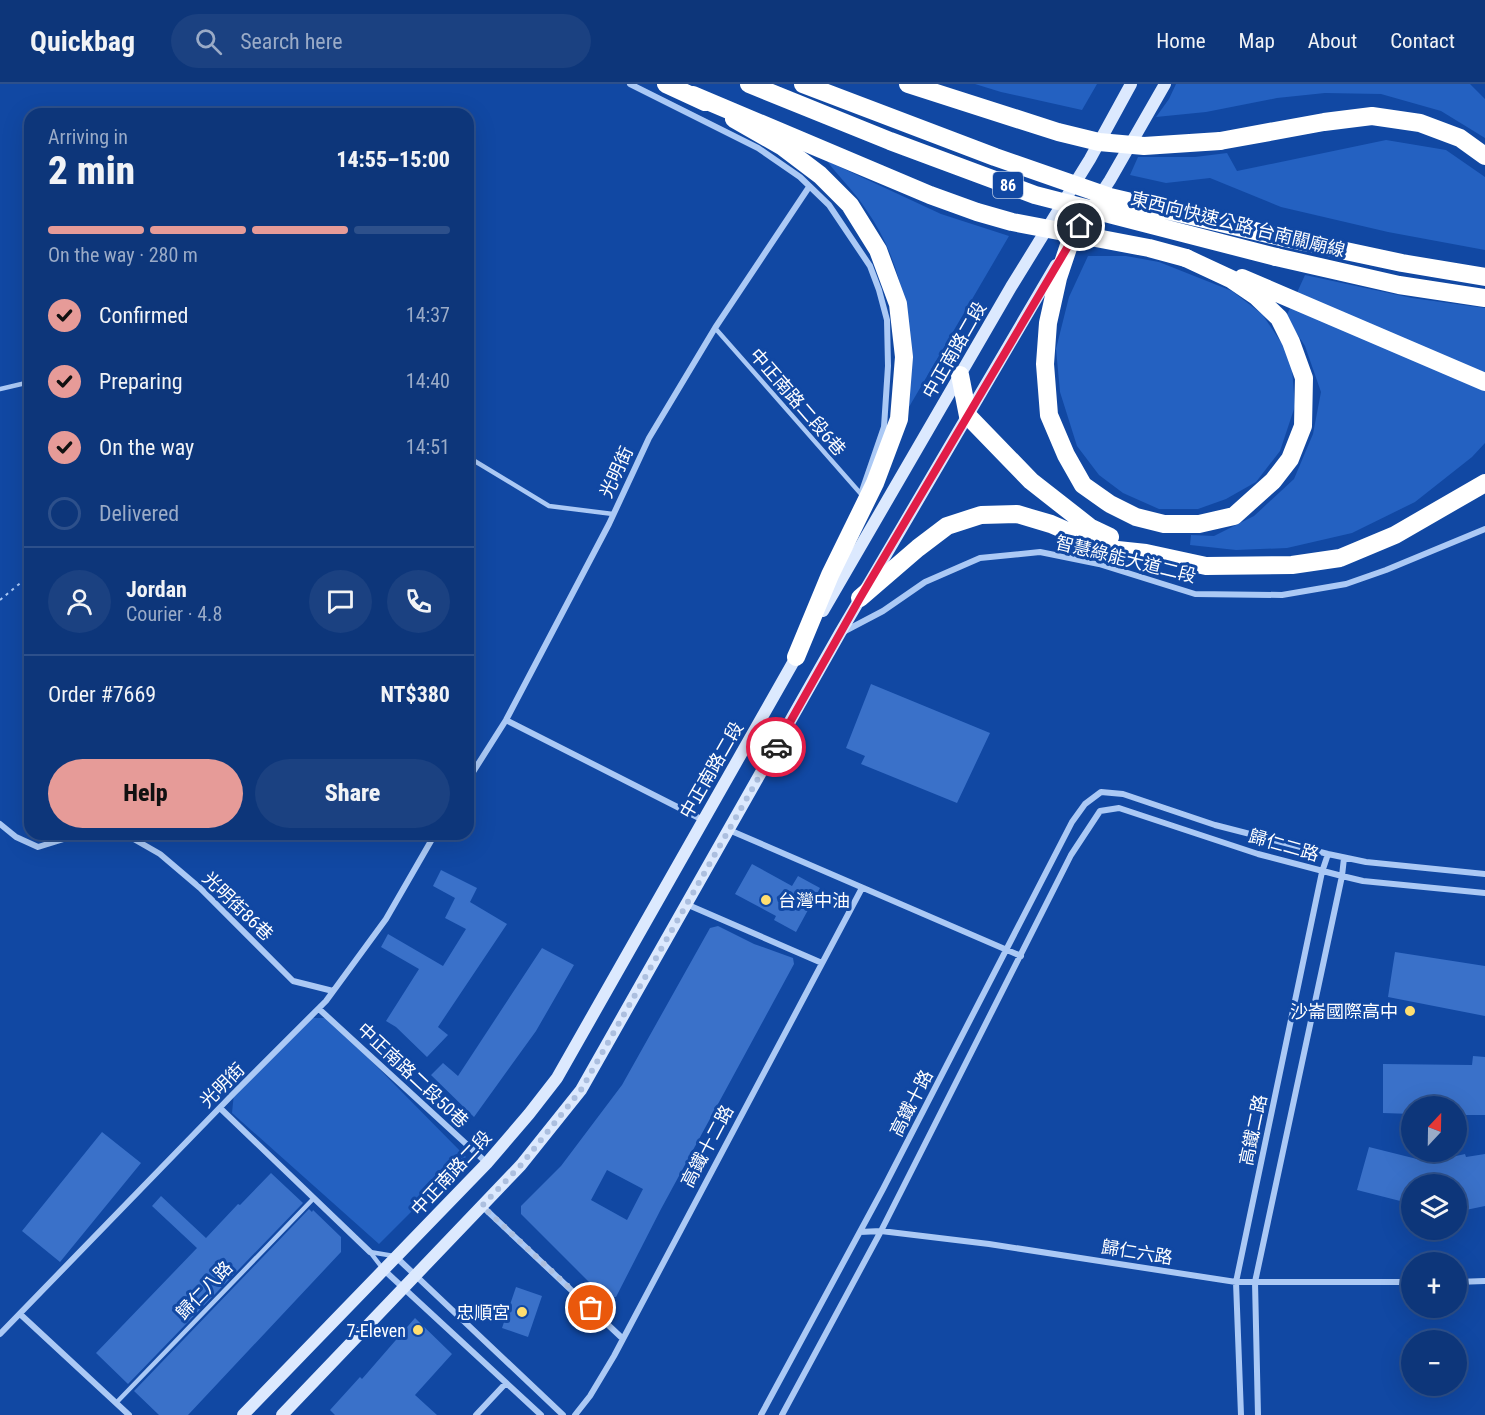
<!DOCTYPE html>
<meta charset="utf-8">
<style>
body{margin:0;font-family:"Roboto Condensed","Noto Sans TC",sans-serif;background:#1b4181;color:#f1f3f6;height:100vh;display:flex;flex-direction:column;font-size:22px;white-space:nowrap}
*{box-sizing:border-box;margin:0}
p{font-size:20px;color:#9aabc7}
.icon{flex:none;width:33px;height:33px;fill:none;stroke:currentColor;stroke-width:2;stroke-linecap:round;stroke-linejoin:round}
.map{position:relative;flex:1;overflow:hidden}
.panel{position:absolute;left:24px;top:24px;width:450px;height:732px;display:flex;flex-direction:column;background:#0d367a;border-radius:18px;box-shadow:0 6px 24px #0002,0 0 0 2px #2d508b}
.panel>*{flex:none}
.needle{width:39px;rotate:22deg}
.controls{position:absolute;left:1401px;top:1012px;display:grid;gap:12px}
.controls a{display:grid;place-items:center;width:66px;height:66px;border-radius:50%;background:#0d367a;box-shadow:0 6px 24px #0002,0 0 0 2px #2d508b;font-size:30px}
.pin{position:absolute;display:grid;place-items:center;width:51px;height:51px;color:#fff;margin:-26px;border:3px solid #fff;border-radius:50%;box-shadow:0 2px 6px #0007}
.courier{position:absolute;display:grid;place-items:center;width:60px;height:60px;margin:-30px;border:4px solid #e11d48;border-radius:50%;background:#fff;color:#222;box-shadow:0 2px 8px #0007}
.head em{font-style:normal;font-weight:800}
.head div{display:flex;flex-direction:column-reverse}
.head{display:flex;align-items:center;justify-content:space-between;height:102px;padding:0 24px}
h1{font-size:39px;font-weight:800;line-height:45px}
.bar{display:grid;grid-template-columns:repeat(4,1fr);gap:9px 6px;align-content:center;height:72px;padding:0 24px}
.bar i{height:8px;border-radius:4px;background:#2d508b}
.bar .on{background:#e69b98}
.bar p{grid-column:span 4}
.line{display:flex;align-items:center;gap:15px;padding:0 24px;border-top:2px solid #2d508b}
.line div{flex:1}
.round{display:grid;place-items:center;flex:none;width:63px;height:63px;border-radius:32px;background:#1b4181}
ol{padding:0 24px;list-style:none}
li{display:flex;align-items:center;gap:18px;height:66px}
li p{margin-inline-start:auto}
li .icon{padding:6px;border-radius:50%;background:#e69b98;color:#111;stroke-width:4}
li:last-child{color:#9aabc7}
li i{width:33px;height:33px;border:3px solid #2d508b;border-radius:50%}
.primary-button{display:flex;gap:12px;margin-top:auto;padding:12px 24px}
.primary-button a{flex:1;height:69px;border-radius:36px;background:#e69b98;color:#111;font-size:24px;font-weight:800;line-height:69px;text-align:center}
.primary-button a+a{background:#1b4181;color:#f1f3f6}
header{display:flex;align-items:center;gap:36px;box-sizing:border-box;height:84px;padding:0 30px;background:#0d367a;border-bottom:2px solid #2d508b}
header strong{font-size:28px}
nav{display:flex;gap:33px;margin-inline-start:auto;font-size:21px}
.search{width:420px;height:54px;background:#1b4181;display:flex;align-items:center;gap:15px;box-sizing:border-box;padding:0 21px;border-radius:33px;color:#9aabc7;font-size:22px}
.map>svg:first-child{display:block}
</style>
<header>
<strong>Quickbag</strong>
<div class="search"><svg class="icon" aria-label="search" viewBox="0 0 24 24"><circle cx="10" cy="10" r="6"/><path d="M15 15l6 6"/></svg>Search here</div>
<nav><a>Home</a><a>Map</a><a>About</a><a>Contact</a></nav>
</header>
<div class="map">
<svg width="1485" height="1331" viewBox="0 0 1485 1331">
<rect width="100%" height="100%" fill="#1148a3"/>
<path fill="#2461c1" d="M975,0H1097L1082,26L1001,8Z
M1176,0H1470L1485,15V54L1441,27L1381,10L1325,9L1277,14L1206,28L1156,33L1169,15Z
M1386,56L1446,66L1485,93V166L1388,148L1281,123L1210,94L1166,99L1130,91L1138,73H1195L1227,69L1237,87Z
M827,77L941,130L1009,152L909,323C912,252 908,184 865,124C854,107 839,93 827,77Z
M1088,172H1126L1159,178L1232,207L1262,230L1291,273L1295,322L1280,367L1256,398L1226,415L1198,425H1159L1123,409L1099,391L1077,362L1060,308L1056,265L1069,213Z
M1305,191L1412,214L1485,224V359L1472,373L1415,418L1352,449L1287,464L1236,466L1190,461L1191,451L1214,452L1254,432L1294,395L1313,350L1321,308L1305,262L1286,233Z
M311,934H329L466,1073L379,1160L232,1029L234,1009Z"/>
<path fill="#3a71c9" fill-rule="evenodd" d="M871,600L990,649L957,719L861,680L865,672L846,664Z
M752,780L792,802L798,792L820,804L796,848L774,836L776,832L735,810Z
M441,786L477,804L470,818L507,840L438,943L448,951L427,973L396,943L386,937L419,885L381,863L388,850L443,882L466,845L445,834L455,814L433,802Z
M718,842L754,860L793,874L794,880L661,1125L616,1213H608L591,1200L521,1130V1122L561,1082L622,1001L710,844ZM607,1086L643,1105L627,1136L591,1116Z
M542,864L574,881L536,947L474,1033L431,991L443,979L458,992Z
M1395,868L1485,882V932L1388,913Z
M1473,972L1485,973V1031H1456V1023H1412V1030L1383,1029V980L1472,981Z
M102,1048L141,1079L60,1178L22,1147Z
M1369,1063L1429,1078L1465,1070L1466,1073L1485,1070V1122L1456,1128V1101H1412V1120L1357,1106Z
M271,1089L303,1119L128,1300L96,1269L197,1164L152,1122L161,1112L206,1154L238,1120L240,1121Z
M309,1125L312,1128L313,1126L341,1153V1168L188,1331H159L134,1307Z
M516,1203L542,1212L528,1253L502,1244Z
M415,1234L452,1270L415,1311L437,1331H335L330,1326L360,1293L362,1295Z"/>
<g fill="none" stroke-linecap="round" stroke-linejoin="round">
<path stroke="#abc9f5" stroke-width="2" stroke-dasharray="3 4.5" stroke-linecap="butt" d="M0,516L30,491"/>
<path stroke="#abc9f5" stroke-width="4.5" d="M715,244L861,410
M0,305L30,298
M468,373L549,422L613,430
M370,1168L394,1172
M370,1168L383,1185
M116,1319L314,1114"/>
<path stroke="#abc9f5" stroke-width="6" d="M630,0L758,64L800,93L829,121L870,182L879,206L887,236L888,282L884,343L862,407
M843,548L883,527L925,498L980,474L1040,468L1099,480L1195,510L1282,511L1346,500L1386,486L1485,445
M506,636L703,736
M468,696L506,636L609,440L649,354L715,244L809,103
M0,740L16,753L38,763L80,750
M729,746L1021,872
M125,750L160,770L200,804L293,897L333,907
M686,820L822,879
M319,925L487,1079
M220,1024L370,1168
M482,1122L622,1254
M860,1148L881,1147L989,1160L1236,1198H1412
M396,1173L563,1331
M384,1186L541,1331
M1456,1198L1485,1197
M20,1230L129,1331
M0,1250L234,1009L326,917L386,835L435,750
M476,1331L506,1299
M575,1331L590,1312L614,1272L862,804
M761,1331L883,1105L1072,738L1085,720L1101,708L1123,710L1215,741L1328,770L1366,778L1485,790
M782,1331L881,1147L1071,771L1100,727L1119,724L1258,770L1342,792L1363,797L1485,809
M1241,1331L1236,1198L1322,788L1328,770
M1258,1331L1255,1198L1342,792L1344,774"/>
<path stroke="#dce9fe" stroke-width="12" d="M1071,156L1110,96L1165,0
M823,527L1011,203L1090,75L1131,0
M243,1331L487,1079L529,1030L557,994L799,568
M282,1331L521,1081L581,1006L840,549L1056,181"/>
<path stroke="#fff" stroke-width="18" d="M666,0L705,18
M734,35L783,63L820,91L850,121L878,166L898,220L904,273L899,335L875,399L830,491L796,573
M1220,57L1324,38L1372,32L1420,39L1460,54L1485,72
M1285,154L1402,179L1485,193
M1070,158L1058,194L1048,239L1045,280L1049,331L1066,371L1083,401L1110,420L1136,433L1164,440H1199L1234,432L1273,397L1290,375L1303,342L1304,294L1291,258L1279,234L1256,212L1231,195L1186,174
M1276,173L1399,201L1485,214
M1242,194L1485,298
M960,291L968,332L1031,397L1091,444L1110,453
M860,514L918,464L947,442L981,431L1017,430L1051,440L1108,465L1146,469L1206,482L1292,481L1340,474L1395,451L1485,399"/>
<path stroke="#fff" stroke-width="18" d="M749,0L890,57L1035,111L1276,173
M803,0L995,73L1110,113L1285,154
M908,0L1058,48L1099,58L1144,62L1220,57
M693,11L930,111L977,128L1012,138L1149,164L1186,174"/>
</g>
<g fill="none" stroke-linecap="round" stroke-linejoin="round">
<path stroke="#acbfdf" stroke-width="6" stroke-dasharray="0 10.8" d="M591,1224L482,1122L521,1081L581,1006L776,663"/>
<path stroke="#e11d48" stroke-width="8" d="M776,663L860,514L1080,142"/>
</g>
<g fill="#ffde70" stroke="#1148a3" stroke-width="2">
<circle cx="766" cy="816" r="6"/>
<circle cx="1410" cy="927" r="6"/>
<circle cx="522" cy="1228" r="6"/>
<circle cx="418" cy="1246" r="6"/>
</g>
<g text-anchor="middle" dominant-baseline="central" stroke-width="6" stroke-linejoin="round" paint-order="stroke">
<rect fill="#1148a3" stroke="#b8c8e3" stroke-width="1.5" x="993" y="88" width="30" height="26" rx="4.5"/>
<g font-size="16" font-weight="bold" fill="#fff">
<text x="1008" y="101">86</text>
</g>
<g font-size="18" fill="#fff" stroke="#1148a3">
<text transform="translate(1238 140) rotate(14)">東西向快速公路 台南關廟線</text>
<text transform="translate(954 266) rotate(-60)">中正南路二段</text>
<text transform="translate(798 318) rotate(49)">中正南路二段6巷</text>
<text transform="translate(616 388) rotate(-65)">光明街</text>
<text transform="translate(1126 475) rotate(14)">智慧綠能大道二段</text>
<text transform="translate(711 686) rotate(-60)">中正南路二段</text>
<text transform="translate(1284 761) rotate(16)">歸仁二路</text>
<text transform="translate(238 822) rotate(44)">光明街86巷</text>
<text transform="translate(413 991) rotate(43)">中正南路二段50巷</text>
<text transform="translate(222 1001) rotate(-45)">光明街</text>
<text transform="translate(911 1019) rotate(-63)">高鐵十路</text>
<text transform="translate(1253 1046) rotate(-78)">高鐵二路</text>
<text transform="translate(707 1062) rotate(-62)">高鐵十二路</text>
<text transform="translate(451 1089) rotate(-47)">中正南路二段</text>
<text transform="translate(1137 1168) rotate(9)">歸仁六路</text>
<text transform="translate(204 1206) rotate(-46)">歸仁八路</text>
</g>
<g font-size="18" fill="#fff" stroke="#1148a3" text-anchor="end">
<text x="778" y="816" text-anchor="start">台灣中油</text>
<text x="1398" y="927">沙崙國際高中</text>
<text x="510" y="1228">忠順宮</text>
<text x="406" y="1246">7-Eleven</text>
</g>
</g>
</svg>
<div class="controls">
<a><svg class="needle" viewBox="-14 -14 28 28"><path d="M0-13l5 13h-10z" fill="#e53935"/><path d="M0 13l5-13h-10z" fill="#9aabc7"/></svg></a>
<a><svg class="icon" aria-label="layers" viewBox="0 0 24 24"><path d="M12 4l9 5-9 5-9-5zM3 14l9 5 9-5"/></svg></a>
<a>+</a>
<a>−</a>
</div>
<div class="pin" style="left:591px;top:1224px;background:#ea580c"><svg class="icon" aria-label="bag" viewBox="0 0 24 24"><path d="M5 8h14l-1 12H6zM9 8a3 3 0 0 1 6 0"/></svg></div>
<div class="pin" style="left:1080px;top:142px;background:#1f2937"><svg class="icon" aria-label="home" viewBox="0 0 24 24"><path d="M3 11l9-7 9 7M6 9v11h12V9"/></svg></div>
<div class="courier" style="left:776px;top:663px"><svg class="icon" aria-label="car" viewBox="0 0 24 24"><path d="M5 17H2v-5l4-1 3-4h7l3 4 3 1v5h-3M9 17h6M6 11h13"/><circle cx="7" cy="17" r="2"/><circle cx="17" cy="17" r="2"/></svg></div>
<section class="panel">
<div class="head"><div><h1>2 min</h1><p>Arriving in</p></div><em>14:55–15:00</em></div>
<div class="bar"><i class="on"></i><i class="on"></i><i class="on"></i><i></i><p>On the way · 280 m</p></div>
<ol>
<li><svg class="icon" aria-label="check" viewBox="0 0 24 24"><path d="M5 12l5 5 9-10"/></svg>Confirmed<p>14:37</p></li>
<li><svg class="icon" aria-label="check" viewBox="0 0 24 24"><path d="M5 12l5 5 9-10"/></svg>Preparing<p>14:40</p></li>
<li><svg class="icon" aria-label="check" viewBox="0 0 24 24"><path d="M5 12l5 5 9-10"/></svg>On the way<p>14:51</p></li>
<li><i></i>Delivered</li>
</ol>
<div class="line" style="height:108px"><a class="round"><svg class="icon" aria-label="person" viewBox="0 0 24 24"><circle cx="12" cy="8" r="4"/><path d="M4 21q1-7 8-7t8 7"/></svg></a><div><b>Jordan</b><p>Courier · 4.8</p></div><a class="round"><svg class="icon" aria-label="chat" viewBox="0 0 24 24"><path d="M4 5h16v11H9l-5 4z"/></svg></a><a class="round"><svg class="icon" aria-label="phone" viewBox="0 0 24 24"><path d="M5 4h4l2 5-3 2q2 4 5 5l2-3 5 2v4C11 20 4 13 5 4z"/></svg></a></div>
<div class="line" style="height:78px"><div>Order #7669</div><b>NT$380</b></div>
<div class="primary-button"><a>Help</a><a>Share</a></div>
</section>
</div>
